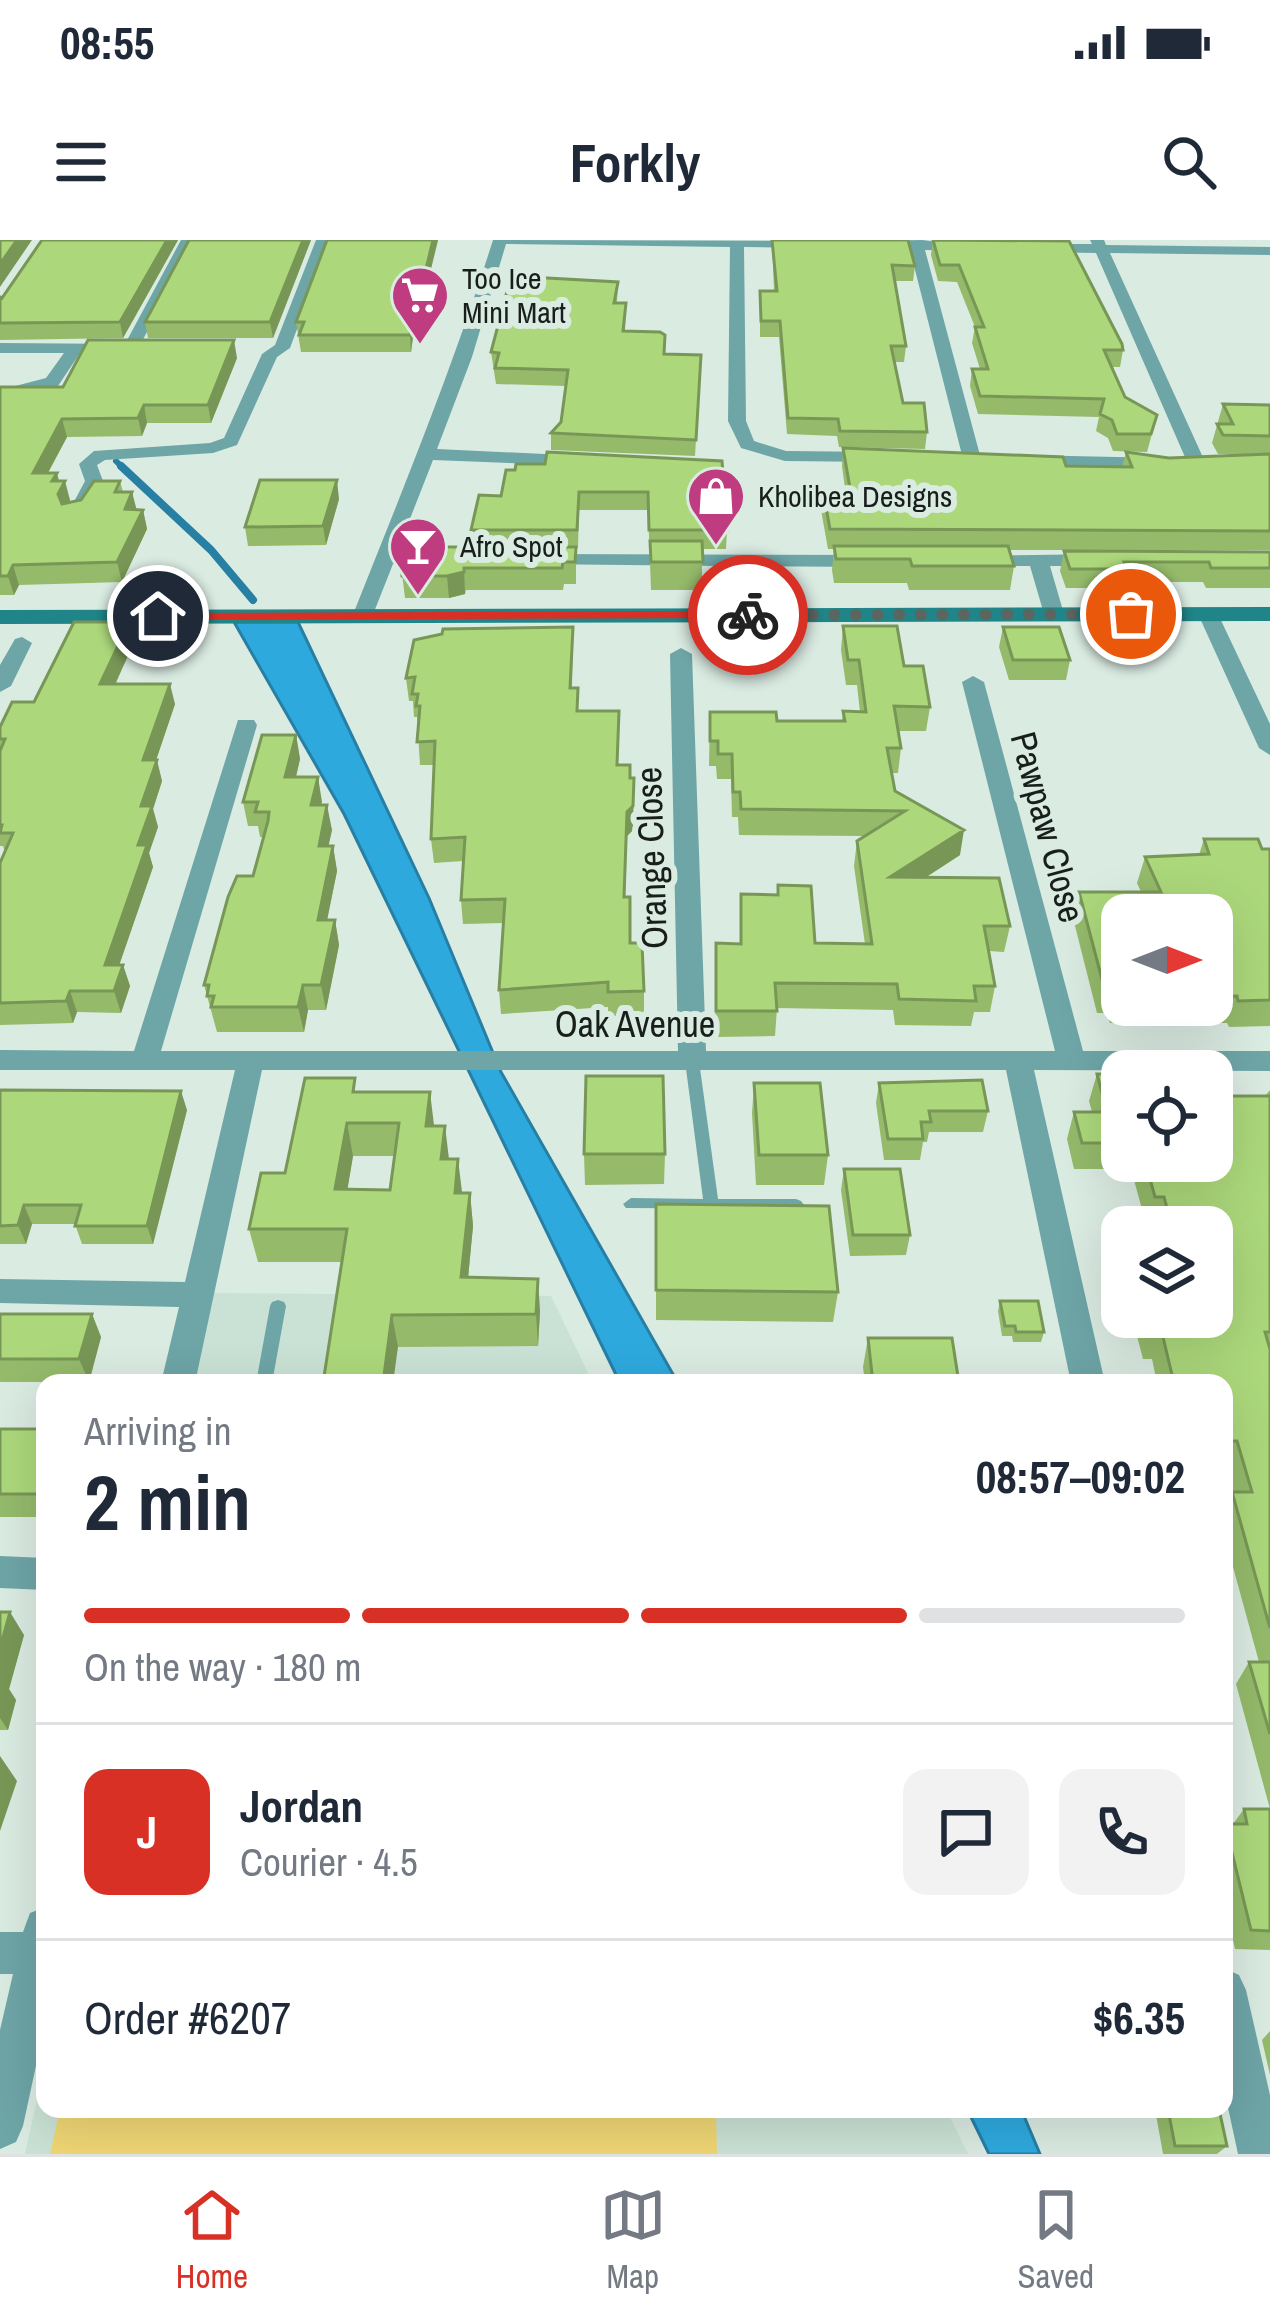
<!DOCTYPE html>
<meta charset="utf-8">
<style>
body{margin:0;font-family:"Archivo Narrow",sans-serif;background:#f2f2f3;color:#1f2937;height:100vh;display:flex;flex-direction:column;font-size:45px;white-space:nowrap}
*{box-sizing:border-box;margin:0}
p{font-size:39px;color:#747a83}
.icon{flex:none;width:66px;height:66px;fill:none;stroke:currentColor;stroke-width:2;stroke-linecap:round;stroke-linejoin:round}
.map{position:relative;flex:1;overflow:hidden}
.details{position:absolute;left:36px;top:1134px;width:1197px;height:744px;display:flex;flex-direction:column;background:#fff;border-radius:24px;box-shadow:0 12px 48px #0002}
.details>*{flex:none}
.needle{width:78px;rotate:90deg}
.controls{position:absolute;left:1101px;top:654px;display:grid;gap:24px}
.controls a{display:grid;place-items:center;width:132px;height:132px;border-radius:24px;background:#fff;box-shadow:0 12px 48px #0002;font-size:60px}
.pin{position:absolute;display:grid;place-items:center;width:102px;height:102px;color:#fff;margin:-51px;border:6px solid #fff;border-radius:50%;box-shadow:0 3px 12px #0007}
.courier{position:absolute;display:grid;place-items:center;width:120px;height:120px;margin:-60px;border:9px solid #d93025;border-radius:50%;background:#fff;color:#222;box-shadow:0 3px 15px #0007}
.head em{font-style:normal;font-weight:700}
.head div{display:flex;flex-direction:column-reverse}
.head{display:flex;align-items:center;justify-content:space-between;height:204px;padding:0 48px}
h1{font-size:78px;font-weight:700;line-height:90px}
.bar{display:grid;grid-template-columns:repeat(4,1fr);gap:18px 12px;align-content:center;height:144px;padding:0 48px}
.bar i{height:15px;border-radius:9px;background:#e0e1e3}
.bar .selected{background:#d93025}
.bar p{grid-column:span 4}
.line{display:flex;align-items:center;gap:30px;padding:0 48px;border-top:3px solid #e0e1e3}
.line div{flex:1}
.round{display:grid;place-items:center;flex:none;width:126px;height:126px;border-radius:24px;background:#f2f2f3}
.status{display:flex;justify-content:space-between;align-items:center;height:84px;padding:0 60px;background:#fff;direction:ltr}
.status svg{height:33px;fill:currentColor}
header{display:flex;justify-content:space-between;align-items:center;height:156px;padding:0 48px;background:#fff;font-size:54px;font-weight:700}
.dock{display:flex;justify-content:space-around;align-items:center;height:168px;border-top:3px solid #e0e1e3;background:#fff;font-size:33px;color:#747a83}
.dock a{display:grid;justify-items:center;gap:6px}
.dock .selected{color:#d93025}
.map>svg:first-child{display:block}
</style>
<div class="status"><b>08:55</b><svg viewBox="0 0 49 12"><path d="M0 12V9h3v3zM5 12V6h3v6zM10 12V3h3v9zM15 12V0h3v12zM26 1h20v11H26zM47 4h2v5h-2z"/></svg></div>
<header><svg class="icon" aria-label="menu" viewBox="0 0 24 24"><path d="M4 6h16M4 12h16M4 18h16"/></svg>Forkly<svg class="icon" aria-label="search" viewBox="0 0 24 24"><circle cx="10" cy="10" r="6"/><path d="M15 15l6 6"/></svg></header>
<div class="map">
<svg width="1270" height="1914" viewBox="0 0 1270 1914">
<rect width="100%" height="100%" fill="#daebe2"/>
<path fill="#cae2d5" d="M214,1053L551,1056L593,1143H195Z
M45,1823V1869H946L968,1914H25Z"/>
<path fill="#efd675" d="M60,1869H716L717,1914H50Z"/>
<path fill="#2ea9de" stroke="#277fa4" stroke-width="3" d="M234,382H298L429,658L501,832L678,1143H620L344,574Z
M967,1869H1021L1040,1914H989Z"/>
<g fill="none" stroke-linecap="round" stroke-linejoin="round">
<path stroke="#277fa4" stroke-width="6" d="M116,221L124,229"/>
<path stroke="#277fa4" stroke-width="8" d="M121,226L211,310L253,360"/>
<path fill="#6ea5a7" fill-rule="evenodd" d="M692,816L699,821L718,959H796L801,961L804,965L801,969L626,968L623,964L631,958L703,959L685,821Z
M278,1060L284,1062L286,1066L272,1143H256L270,1066L272,1062Z
M178,1136L221,1138L223,1143H170L172,1138Z"/>
<path fill="#6ea5a7" fill-rule="evenodd" d="M181,0H195L137,111L80,113L58,146L0,160V150L46,138L64,113H0V103L125,104Z
M316,0H330L290,108L277,117L237,205L213,213L105,220L97,225L103,241L85,275L69,279L67,275L85,241L79,224L94,211L210,203L224,198L262,114L275,105Z
M493,0L813,1L808,8L744,7L746,181L754,201L786,211L880,212L889,217L880,222L785,221L741,208L728,181L730,7L506,4L472,117L437,209L586,216L595,221L586,226L433,220L397,312L442,313L452,319L442,325L393,324L372,377L355,381L352,377C401,254 452,130 493,0Z
M922,0L977,7L970,11L925,10L981,219L972,224L963,219L910,10L861,5L868,1Z
M1090,0H1104L1106,5L1270,7V15L1110,13L1206,224L1203,228L1188,224L1096,13L1036,12L1029,8L1036,4H1092Z
M1024,215L1162,218L1171,223L1162,228L1018,224L1015,220Z
M538,314L874,315L884,321L874,327L741,326L743,375L733,381L723,375L721,326L531,324V316Z
M969,316L1102,314L1112,320L1102,326H1050L1064,374L1054,380L1044,374L1030,326H976L969,324Z
M1208,368L1218,374L1270,484V515L1259,508L1198,374Z
M22,397L32,403L11,446L0,452V425L15,399Z
M681,408L692,414L706,811H1055L962,442L973,436L984,442L1083,811H1270V831L1034,830L1105,1143H1071L1006,830H262L195,1143H161L179,1067L0,1063V1039L185,1042L235,830H0V810L134,811L238,480H254L257,485L161,811H678L670,414Z
M0,1316L45,1318V1350L0,1348Z
M45,1667V1784L23,1886L16,1902L0,1909V1790L13,1734H0V1692H23L30,1673Z
M1224,1728L1239,1735L1246,1750L1270,1855V1914H1238L1224,1849Z"/>
<path fill="#1f8588" fill-rule="evenodd" d="M1270,367V381L0,384V370Z"/>
</g>
<path fill="#94ba6a" fill-rule="evenodd" d="M42,0H178L123,98L0,100V57L2,58Z
M311,0L273,98H148L145,82Z
M327,0H438L427,45H420L411,112H301L296,82Z
M772,0L915,26L913,41H895L906,106L904,122H895L903,163L927,192L925,209L839,207L837,196L787,194L779,97H760V51H774Z
M933,0L1123,110L1120,127H1112L1125,157L1157,175L1147,212L1113,211L1108,198L1096,191L1099,177L978,174L970,146L972,129H980L972,103L975,87L957,42L938,41L931,15Z
M618,42L617,63H626L625,91L664,114L701,115L695,216L551,210V193L561,182L566,146L496,144L491,112Z
M237,118L211,183H147L142,196L67,197L48,233L59,241L70,260L68,263L81,260L120,241L123,252L137,270H143L147,289L122,342L19,345L14,355H0V147H63Z
M1223,164L1270,165V310H1009L1014,326L1010,350H909L907,343H834L832,330L834,309H828L821,270L823,251L845,248L842,226L843,208L1066,226L1122,227L1126,212L1169,218L1254,214H1218L1212,203Z
M722,221L727,290L726,309H702V350H651L648,270H579L578,308H576V344H564L563,350H466L465,354L449,358H405L401,325L473,307L471,290L501,256Z
M339,259L326,305L248,306L245,287Z
M1064,311L1270,312V348H1206L1203,342H1124L1122,348H1066L1060,331Z
M119,382L130,411L115,444L175,464L156,520L162,541L153,569L158,587L149,613L153,627L119,725H123L130,746L121,773L77,772L73,783L0,785V623L5,612L3,606H0V487L34,462Z
M843,386L904,426L930,467L926,491H898L901,508L898,533H891L895,551L960,615L925,638L1010,686L1004,712L989,711L995,746L990,772H974L971,786L895,785L893,770L777,768L775,796L715,797L716,703L740,704L741,654L777,655L778,645L815,703L865,704L854,626L857,601L865,596L739,595L738,577H732L731,539H717L716,526H709L710,472L777,481H842L843,471L860,472L857,445H846L841,410Z
M573,387L572,448L578,471L618,525L633,590L627,596L625,657L630,703L644,751V776H608V767L501,774L499,750L503,683L463,684L461,660L463,621L434,623L431,599L434,525H420L417,477H414L413,461H409L406,438Z
M1003,387L1070,420L1066,440H1009L999,407Z
M296,495L300,519L296,537H318L321,565L332,590L328,606H333L337,631L327,680H335L339,705L326,770H308L304,792H217L204,745L253,636L264,597H260L258,586H248L243,562Z
M1204,599L1270,609V786L1229,787L1227,783H1110L1107,773H1097L1073,678L1079,652H1141L1137,643L1145,617L1199,615ZM1122,675H1212V765H1122Z
M1097,834H1122V921H1212L1270,850V1569L1236,1444L1249,1422H1259L1224,1294V1267L1232,1252L1224,1226V1143H1157L1152,1119H1143L1132,1077H1212V987H1155L1154,984H1146L1131,929H1074L1067,899L1074,872H1092L1089,861Z
M754,843L828,915L824,945H756L752,873Z
M879,843L988,871L983,892H929L927,902H923L920,920H884L876,863Z
M0,850L187,870L153,1004H82L75,984H32L26,1004H0Z
M357,852L434,886L462,953H470L473,986L468,1038L540,1071L538,1106L398,1107L342,1022H258L249,989L285,933ZM353,916H394L390,950H347Z
M584,914H665L664,944L585,945Z
M844,929L910,995L906,1015L850,1016L841,950Z
M656,964L838,1052L833,1082L656,1080Z
M1000,1061L1044,1092L1041,1102H1013L1012,1096H1002L998,1071Z
M0,1074H92L101,1097L89,1142H0Z
M868,1098L959,1143H865L863,1127Z
M0,1189H45V1277H0Z
M0,1372L24,1395L9,1449L16,1460L8,1490H0Z
M1244,1569H1270V1710L1235,1709L1224,1661V1585L1233,1584Z
M1270,1791V1835L1262,1800Z
M1155,1869H1219L1227,1906L1217,1914H1163Z"/>
<path fill="#789756" d="M17,0H32L0,47V24Z
M167,0H178L123,98L120,82Z
M303,0H311L273,98L270,82Z
M433,0H438L427,45L426,29Z
M419,29L420,45L411,112L410,95Z
M234,100L237,118L211,183L208,165Z
M144,165L147,183L142,196L138,178Z
M62,179L67,197L38,251L33,233Z
M57,233L61,249L65,241L70,260L63,273L52,241Z
M337,240L339,259L326,305L323,286Z
M132,252L137,271L125,269Z
M143,270L147,289L122,342L117,322Z
M13,325L19,345L14,355L8,336Z
M464,328L465,354L449,358L447,336Z
M119,382L123,396L125,391L130,411L106,465L100,444Z
M170,444L175,464L149,541L143,520Z
M296,495L300,519L290,562L285,537Z
M157,520L162,541L153,569L158,587L149,613L153,627L112,746L105,725L138,605L141,566Z
M318,537L322,562L316,590L311,565Z
M634,538L633,590L627,596V572Z
M327,565L332,590L323,631L319,606Z
M964,590L960,615L886,663L890,637Z
M333,606L337,631L322,705L318,680Z
M335,680L339,705L326,770L321,745Z
M123,725L130,746L121,773L114,751Z
M303,745L308,770L304,792L298,767Z
M70,751L77,772L73,783L66,761Z
M181,851L187,870L153,1004L147,986Z
M430,852L434,885L426,886Z
M347,883L353,916L342,982L335,949Z
M445,886L449,919H441Z
M458,919L462,952L455,953Z
M470,953L473,986L465,1070L461,1037Z
M24,965L32,984L26,1004L18,985Z
M538,1039L540,1071L538,1106L536,1074Z
M92,1074L101,1097L89,1142L79,1119Z
M392,1075L398,1107L393,1143H383Z
M10,1372L24,1395L9,1449L16,1460L8,1490L0,1478V1408Z
M0,1516L17,1541L0,1591Z"/>
<path fill="#acd87b" stroke="#789756" stroke-width="3" fill-rule="evenodd" d="M0,0H17L0,24Z
M42,0H167L120,82L0,83V57L2,58Z
M189,0H303L270,82H145Z
M327,0H433L426,29H419L410,95H299L304,82H296Z
M772,0H908L915,26L892,25L906,106H891L903,163H924L927,192L840,191L838,179L788,178L780,81H761L760,51H777Z
M933,0L1069,1L1122,104L1123,110H1104L1125,157L1157,175L1151,194H1117L1112,180L1100,174L1104,159L980,156L972,129H988L975,87H984L959,25H940Z
M511,36L618,42L614,63H626L623,91L660,92L665,95L664,114L701,115L696,200L551,193L561,182L568,130L495,128L499,113L491,112Z
M88,100H234L208,165H144L138,178L62,179L33,233H57L52,241H65L58,254L62,264L81,260L94,241H120L115,252H132L125,269L143,270L117,322L13,325L8,336H0V147H63Z
M1223,164L1270,165V196L1223,195L1217,184H1233Z
M843,208L1063,217L1066,226L1132,227L1126,212L1169,218L1270,214V291L830,289L823,251L850,248Z
M547,212L722,221L727,290H649L648,252H579L577,290H471L479,255L501,256L506,230H515L516,224H545Z
M260,240H337L323,286L245,287Z
M650,301H702L703,322H651Z
M834,306H1008L1014,326H912L910,319H836Z
M405,307H576L575,322H563L562,328H464V332L447,336H402L401,325Z
M1064,311L1270,312V328H1211L1209,322H1124L1127,329H1070Z
M74,382H119L116,391H125L100,444H170L143,520H157L141,566H152L138,605H147L105,725H123L114,751H70L66,761L0,763V623L13,593H0L2,585H0V511L5,499H0V487L12,462H34Z
M843,386H897L904,426H923L930,467L894,466L901,508H887L895,551L964,590L890,637L999,638L1010,686H984L995,746H974L976,761L899,759L897,744L775,743L777,771H716V703L741,704V654L778,655V645L811,646L815,703L872,704L857,601L905,571L741,569L740,552H733L732,514H718V501H710V472H776L777,481H845L843,471L866,472L859,420H848Z
M573,387L570,448H578L577,471H619L617,525H630V538H634L633,566L627,572L624,657H630V703H642L644,751L608,752V742L499,750L505,659L461,660L465,597L431,599L435,501L417,502L420,466H416L418,454H412L415,437L406,438L414,400L442,394L443,389Z
M1003,387H1059L1070,420H1013Z
M262,495H296L285,537H318L311,565H327L319,606H333L318,680H335L321,745H303L298,767H211L214,756H207L209,745H204L228,657L237,636H253L268,581L269,572H255L258,562H243Z
M1204,599H1258L1262,609H1270V760L1238,761L1237,756L1212,757V675H1122V757H1118L1115,747H1104L1079,652H1161L1145,617L1209,614Z
M1097,834H1122V903H1082L1074,872H1107Z
M586,836H663L665,914H584Z
M305,838H355L353,852H430L426,886H445L441,919H458L455,953H470L461,1037L538,1039L536,1074L392,1075L383,1143H323L347,989H249L261,933H285ZM347,883H399L390,950L335,949Z
M982,840L988,871H929L931,882H921L923,899H888L879,843Z
M754,843H820L828,915H759Z
M0,850L181,851L147,986H75L81,965H24L18,985L0,986Z
M1212,856H1270V1092H1265L1270,1109V1388L1232,1252H1252L1237,1201H1224V1143H1174L1162,1093H1153L1149,1077H1212V987H1172L1164,957H1155L1145,921H1212Z
M844,929H900L910,995H853Z
M656,964L829,966L838,1052L656,1050Z
M1000,1061H1038L1044,1092H1016L1015,1086H1005Z
M0,1074H92L79,1119H0Z
M868,1098H952L959,1143H873Z
M0,1189H45V1254H0Z
M0,1372H10L0,1408Z
M1249,1422H1270V1494Z
M1244,1569H1270V1691L1251,1690L1225,1584H1247Z
M1168,1869H1219L1227,1906H1175Z"/>
<path fill="#d93025" d="M748,371L753,378L158,380L151,376L158,373Z"/>
<g fill="none" stroke-linecap="round" stroke-linejoin="round">
<path stroke="#5c6661" stroke-width="12" stroke-dasharray="0 21.6" d="M748,375L1131,374"/>
</g>
<defs>
<g id="supermarket-pin" transform="scale(3)"><path d="M0 17L-7.5 6A9.5 9.5 0 1 1 7.5 6Z" fill="#c03c81" stroke="#daebe2"/><path d="M-6-5.5h2.5l.6 2H6L4.5 2H-2.5L-4.4-4H-6ZM-1.5 3.2a1.3 1.3 0 1 0 .1 0ZM3 3.2a1.3 1.3 0 1 0 .1 0Z" fill="#fff"/></g>
<g id="shop-pin" transform="scale(3)"><path d="M0 17L-7.5 6A9.5 9.5 0 1 1 7.5 6Z" fill="#c03c81" stroke="#daebe2"/><path d="M-5-2.5h2.3a2.7 3.5 0 0 1 5.4 0H5L5.5 6h-11ZM-1.5-2.5h3a1.5 2.3 0 0 0-3 0Z" fill="#fff"/></g>
<g id="bar-pin" transform="scale(3)"><path d="M0 17L-7.5 6A9.5 9.5 0 1 1 7.5 6Z" fill="#c03c81" stroke="#daebe2"/><path d="M-6-5H6L.8 .8V4.5H3.5V6h-7V4.5H-.8V.8Z" fill="#fff"/></g>
</defs>
<g fill-rule="evenodd">
<use href="#supermarket-pin" x="420" y="55"/>
<use href="#shop-pin" x="716" y="256"/>
<use href="#bar-pin" x="418" y="306"/>
</g>
<g text-anchor="middle" dominant-baseline="central" stroke-width="12" stroke-linejoin="round" paint-order="stroke">
<g font-size="30" fill="#181e1b" stroke="#daebe2" text-anchor="start">
<text x="462" y="38">Too Ice<tspan x="462" dy="34">Mini Mart</tspan></text>
<text x="758" y="256">Kholibea Designs</text>
<text x="460" y="306">Afro Spot</text>
</g>
<g font-size="36" fill="#181e1b" stroke="#daebe2">
<text transform="translate(1048 587) rotate(75)">Pawpaw Close</text>
<text transform="translate(651 618) rotate(-92)">Orange Close</text>
<text x="635" y="784">Oak Avenue</text>
</g>
</g>
</svg>
<div class="controls">
<a><svg class="needle" viewBox="-14 -14 28 28"><path d="M0-13l5 13h-10z" fill="#e53935"/><path d="M0 13l5-13h-10z" fill="#747a83"/></svg></a>
<a><svg class="icon" aria-label="locate" viewBox="0 0 24 24"><circle cx="12" cy="12" r="6"/><path d="M12 2v4M12 18v4M2 12h4M18 12h4"/></svg></a>
<a><svg class="icon" aria-label="layers" viewBox="0 0 24 24"><path d="M12 4l9 5-9 5-9-5zM3 14l9 5 9-5"/></svg></a>
</div>
<div class="pin" style="left:1131px;top:374px;background:#ea580c"><svg class="icon" aria-label="bag" viewBox="0 0 24 24"><path d="M5 8h14l-1 12H6zM9 8a3 3 0 0 1 6 0"/></svg></div>
<div class="pin" style="left:158px;top:376px;background:#1f2937"><svg class="icon" aria-label="home" viewBox="0 0 24 24"><path d="M3 11l9-7 9 7M6 9v11h12V9"/></svg></div>
<div class="courier" style="left:748px;top:375px"><svg class="icon" aria-label="bike" viewBox="0 0 24 24"><circle cx="6" cy="16" r="4"/><circle cx="18" cy="16" r="4"/><path d="M6 16l4-8h5l3 8M10 8l3 8H6M13 5h3"/></svg></div>
<section class="details">
<div class="head"><div><h1>2 min</h1><p>Arriving in</p></div><em>08:57–09:02</em></div>
<div class="bar"><i class="selected"></i><i class="selected"></i><i class="selected"></i><i></i><p>On the way · 180 m</p></div>
<div class="line" style="height:216px"><b class="round" style="background:#d93025;color:#fff">J</b><div><b>Jordan</b><p>Courier · 4.5</p></div><a class="round"><svg class="icon" aria-label="chat" viewBox="0 0 24 24"><path d="M4 5h16v11H9l-5 4z"/></svg></a><a class="round"><svg class="icon" aria-label="phone" viewBox="0 0 24 24"><path d="M5 4h4l2 5-3 2q2 4 5 5l2-3 5 2v4C11 20 4 13 5 4z"/></svg></a></div>
<div class="line" style="height:156px"><div>Order #6207</div><b>$6.35</b></div>
</section>
</div>
<nav class="dock">
<a class="selected"><svg class="icon" aria-label="home" viewBox="0 0 24 24"><path d="M3 11l9-7 9 7M6 9v11h12V9"/></svg>Home</a>
<a><svg class="icon" aria-label="map" viewBox="0 0 24 24"><path d="M3 6l6-2 6 2 6-2v14l-6 2-6-2-6 2zM9 4v14M15 6v14"/></svg>Map</a>
<a><svg class="icon" aria-label="saved" viewBox="0 0 24 24"><path d="M7 4h10v16l-5-4-5 4z"/></svg>Saved</a>
</nav>
